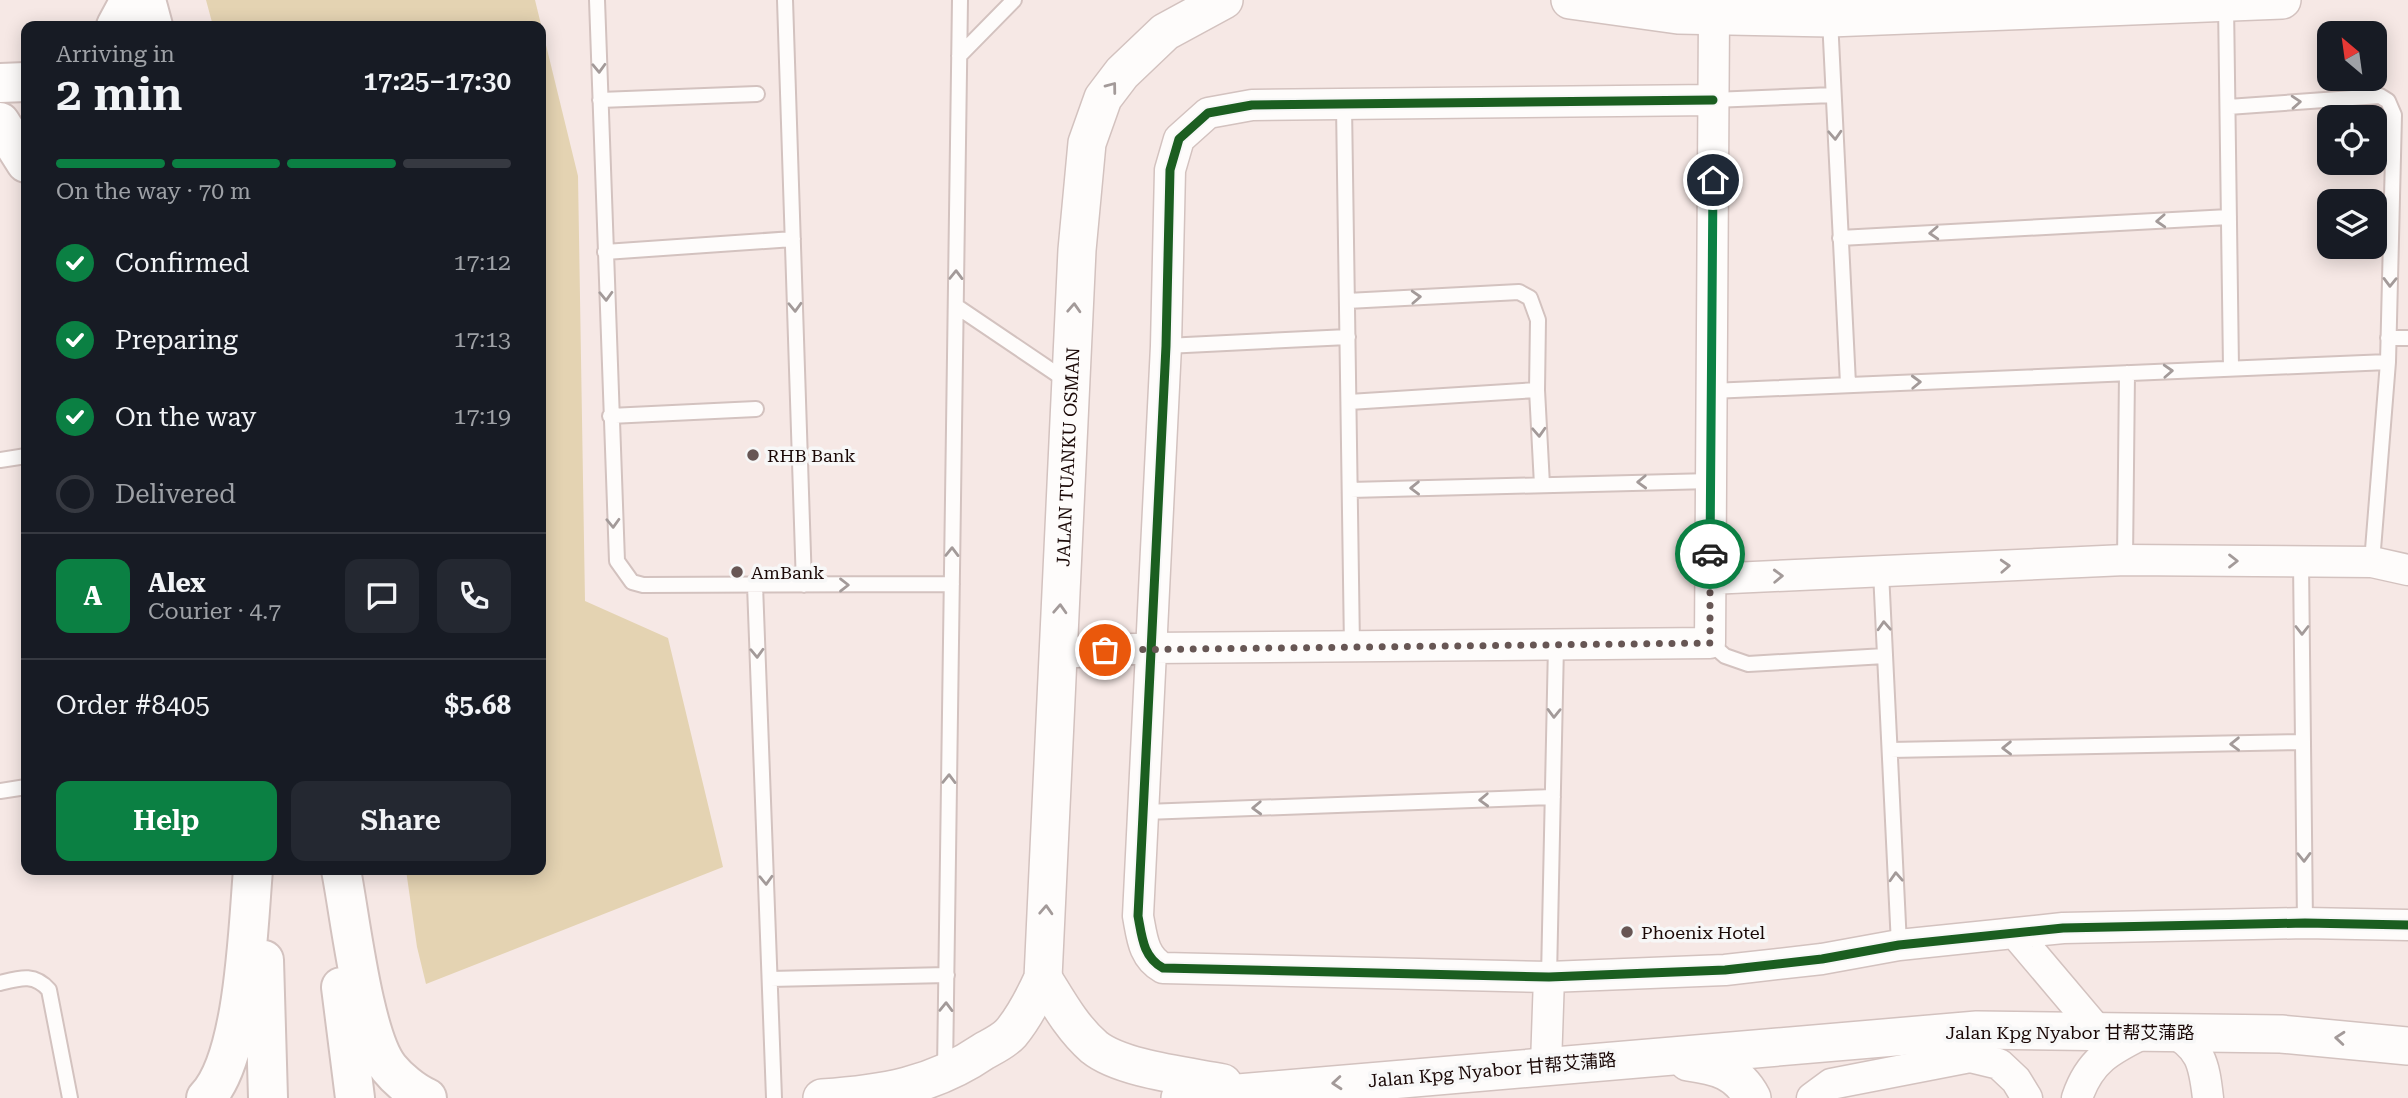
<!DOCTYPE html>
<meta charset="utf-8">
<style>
body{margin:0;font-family:"Roboto Serif","Noto Sans SC",serif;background:#242831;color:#f1f3f6;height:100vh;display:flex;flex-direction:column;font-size:26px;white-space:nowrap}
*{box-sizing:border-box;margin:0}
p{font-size:23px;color:#9ea1a6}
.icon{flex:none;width:38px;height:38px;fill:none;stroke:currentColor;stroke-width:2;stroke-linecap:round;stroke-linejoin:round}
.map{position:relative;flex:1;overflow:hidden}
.details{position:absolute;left:21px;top:21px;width:525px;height:854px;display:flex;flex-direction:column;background:#171b24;border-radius:14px;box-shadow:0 4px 18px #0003}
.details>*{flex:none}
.needle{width:46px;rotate:331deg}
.buttons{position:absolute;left:2317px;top:21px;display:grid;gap:14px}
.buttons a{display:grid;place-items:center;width:70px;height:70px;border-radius:14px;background:#171b24;box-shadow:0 4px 18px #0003;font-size:35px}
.pin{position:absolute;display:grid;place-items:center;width:60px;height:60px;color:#fff;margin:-30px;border:4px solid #fff;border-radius:50%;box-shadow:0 2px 7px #0007}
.courier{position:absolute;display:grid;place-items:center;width:70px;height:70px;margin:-35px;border:5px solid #0b8043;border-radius:50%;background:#fff;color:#222;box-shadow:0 2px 9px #0007}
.overview em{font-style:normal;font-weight:600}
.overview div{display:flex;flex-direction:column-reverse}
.overview{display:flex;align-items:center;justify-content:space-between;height:119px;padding:0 35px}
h1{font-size:46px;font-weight:600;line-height:52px}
.bar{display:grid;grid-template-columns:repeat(4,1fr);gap:10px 7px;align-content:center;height:84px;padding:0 35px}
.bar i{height:9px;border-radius:5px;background:#363941}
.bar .selected{background:#0b8043}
.bar p{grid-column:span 4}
.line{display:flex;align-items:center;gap:18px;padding:0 35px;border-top:2px solid #363941}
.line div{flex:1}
.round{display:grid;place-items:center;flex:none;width:74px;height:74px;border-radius:14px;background:#242831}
ol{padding:0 35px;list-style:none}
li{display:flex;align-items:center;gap:21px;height:77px}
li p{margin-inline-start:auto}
li .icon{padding:7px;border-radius:50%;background:#0b8043;color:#fff;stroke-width:4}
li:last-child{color:#9ea1a6}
li i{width:38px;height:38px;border:4px solid #363941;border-radius:50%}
.button{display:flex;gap:14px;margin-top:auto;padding:14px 35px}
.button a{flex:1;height:80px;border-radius:14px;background:#0b8043;color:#fff;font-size:28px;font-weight:600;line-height:80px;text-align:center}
.button a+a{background:#242831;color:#f1f3f6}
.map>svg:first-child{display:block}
</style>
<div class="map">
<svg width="2408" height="1098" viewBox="0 0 2408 1098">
<rect width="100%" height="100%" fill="#f6e8e5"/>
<path fill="#e4d3b2" d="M206,0H535L578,176L585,601L668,638L723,867L426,984L417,947L406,870H541V26H213Z"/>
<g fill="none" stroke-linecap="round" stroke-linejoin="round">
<g stroke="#d3c2bf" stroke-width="18">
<path id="service" d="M597,0L617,561L632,582L643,585L952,584
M785,0L804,585
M2226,4L2231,368
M1830,19L1848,384
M959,56L1014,0
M600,100L757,94
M1713,100L1833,95
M1344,106L1352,647
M2228,107L2380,96L2388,101L2394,115L2388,362L2372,562
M1840,238L2229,217
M605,252L793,239
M1347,301L1519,292L1530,298L1538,320L1537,390L1542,485
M956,306L1067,381
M2388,338H2408
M1166,346L1348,337
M1711,391L2388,362
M1349,402L1537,390
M610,416L756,409
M0,460L26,456
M1350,490L1711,481
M2125,560L2127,373
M2301,562L2305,923
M1881,572L1899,945
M755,585L774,1098
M1710,643L1725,656L1748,664L1885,656
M1890,750L2303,742
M0,791L26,787
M1145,812L1553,797
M1549,977L1556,645
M770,979L947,975
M0,983C20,978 34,973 49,990L70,1098
M945,1070L960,0"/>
</g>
<g stroke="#d3c2bf" stroke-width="33">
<path id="minor" d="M1713,100L1252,105L1208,113L1179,139L1170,170L1166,346L1138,916C1142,937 1143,957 1163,968L1549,977L1725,970L1822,959L1899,945L2063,928L2305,923L2408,925
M1710,579L2125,560L2372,562L2408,570
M1058,653L1152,648L1710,643L1714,15
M2015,933L2097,1030
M2169,1030C2201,1047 2204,1063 2208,1098
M1546,1065L1549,977
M1812,1098L1831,1084L1970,1057L1999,1064L2016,1080L2027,1098
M2077,1098C2090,1059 2112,1049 2146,1032"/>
</g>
<g stroke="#d3c2bf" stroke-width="40">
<g id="tertiary">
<path d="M1570,0L1678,15L1830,18L2282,0"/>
<path d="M1043,978C1058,1002 1072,1028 1094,1047C1121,1069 1188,1076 1223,1083"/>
<path d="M1688,1062C1717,1066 1738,1071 1752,1098"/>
<path id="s1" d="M822,1098C882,1094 933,1086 984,1051C993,1046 1004,1041 1011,1033C1025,1016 1034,998 1043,978L1077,250L1087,143L1103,98L1122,73L1165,32L1224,0"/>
<path d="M1180,1098L1977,1030L2281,1034L2408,1046"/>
</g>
</g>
<g stroke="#d3c2bf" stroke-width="42">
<path id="secondary" d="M146,0L153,26
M116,26L130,0
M0,83L26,82
M0,122L26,163
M341,870C350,915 363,1035 389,1068C398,1079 413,1092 427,1098
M264,960L268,1098
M341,987L355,1098
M206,1098C245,1058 248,926 253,870"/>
</g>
<use href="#service" stroke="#fefcfb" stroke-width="14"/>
<use href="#minor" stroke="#fefcfb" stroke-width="30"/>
<use href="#tertiary" stroke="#fefcfb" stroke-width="37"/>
<use href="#secondary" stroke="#fefcfb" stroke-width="38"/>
<g stroke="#f7f7f7" stroke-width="13">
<path id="cycleway" d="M1713,100L1252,105L1208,113L1179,139L1170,170L1166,346L1138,916C1142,937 1143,957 1163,968L1549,977L1725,970L1822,959L1899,945L2063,928L2305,923L2408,925"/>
</g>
<use href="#cycleway" stroke="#1b5e20" stroke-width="9"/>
</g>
<defs><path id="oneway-chevron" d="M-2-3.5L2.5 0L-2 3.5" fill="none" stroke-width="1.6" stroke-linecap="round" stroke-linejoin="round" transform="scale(1.75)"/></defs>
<g stroke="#a39a99">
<use href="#oneway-chevron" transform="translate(599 68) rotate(88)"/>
<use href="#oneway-chevron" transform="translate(1112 87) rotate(-53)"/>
<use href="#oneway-chevron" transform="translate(2296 102) rotate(-4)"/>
<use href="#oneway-chevron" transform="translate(1835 135) rotate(87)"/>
<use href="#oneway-chevron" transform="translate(2161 221) rotate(177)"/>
<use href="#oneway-chevron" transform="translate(1934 233) rotate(177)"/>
<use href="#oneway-chevron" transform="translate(956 275) rotate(-89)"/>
<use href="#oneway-chevron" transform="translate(2390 282) rotate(91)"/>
<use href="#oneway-chevron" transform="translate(606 296) rotate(88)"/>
<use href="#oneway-chevron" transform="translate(1416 297) rotate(-3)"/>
<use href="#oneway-chevron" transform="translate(795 307) rotate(88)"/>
<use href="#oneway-chevron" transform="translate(1074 308) rotate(-87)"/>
<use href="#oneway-chevron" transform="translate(2168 371) rotate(-3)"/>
<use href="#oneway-chevron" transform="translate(1916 382) rotate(-2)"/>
<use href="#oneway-chevron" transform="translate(1539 432) rotate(87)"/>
<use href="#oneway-chevron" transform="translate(1642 482) rotate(178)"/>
<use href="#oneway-chevron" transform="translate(1415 488) rotate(179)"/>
<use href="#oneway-chevron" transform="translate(613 523) rotate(88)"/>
<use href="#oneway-chevron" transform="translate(952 552) rotate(-89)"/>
<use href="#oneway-chevron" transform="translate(2233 561)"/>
<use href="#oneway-chevron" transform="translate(2005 566) rotate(-3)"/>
<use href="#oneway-chevron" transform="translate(1778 576) rotate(-2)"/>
<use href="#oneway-chevron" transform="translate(844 585)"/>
<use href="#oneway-chevron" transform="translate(1060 609) rotate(-87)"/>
<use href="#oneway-chevron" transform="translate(1884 626) rotate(-93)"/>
<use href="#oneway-chevron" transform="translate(2302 630) rotate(90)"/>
<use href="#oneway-chevron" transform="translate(757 653) rotate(88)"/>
<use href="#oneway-chevron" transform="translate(1554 713) rotate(91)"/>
<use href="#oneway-chevron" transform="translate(2235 744) rotate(179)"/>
<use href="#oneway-chevron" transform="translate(2007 748) rotate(179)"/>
<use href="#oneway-chevron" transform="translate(949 779) rotate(-89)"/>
<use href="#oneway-chevron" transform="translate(1484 800) rotate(178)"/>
<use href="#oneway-chevron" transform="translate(1257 808) rotate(178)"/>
<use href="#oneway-chevron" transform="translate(2304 857) rotate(89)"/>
<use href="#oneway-chevron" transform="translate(1896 877) rotate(-93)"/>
<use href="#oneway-chevron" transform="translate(766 880) rotate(88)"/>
<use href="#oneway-chevron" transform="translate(1046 910) rotate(-87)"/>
<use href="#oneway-chevron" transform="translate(946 1007) rotate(-89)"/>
<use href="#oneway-chevron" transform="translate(2340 1038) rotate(-175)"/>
<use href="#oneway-chevron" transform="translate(1337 1083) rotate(175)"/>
</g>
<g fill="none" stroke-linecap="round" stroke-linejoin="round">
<path stroke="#675654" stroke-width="7" stroke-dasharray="0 12.6" d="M1105,650L1710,643V554"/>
<path stroke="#0b8043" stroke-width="9" d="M1710,554L1713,180"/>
</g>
<g fill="#675654" stroke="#f7f7f7" stroke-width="2.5">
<circle cx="753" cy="455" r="7"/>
<circle cx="737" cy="572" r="7"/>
<circle cx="1627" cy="932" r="7"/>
</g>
<g text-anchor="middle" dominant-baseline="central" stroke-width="7" stroke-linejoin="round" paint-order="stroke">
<g font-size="18" fill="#1a0806" stroke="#f7f7f7" text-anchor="start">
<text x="767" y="455">RHB Bank</text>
<text x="751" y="572">AmBank</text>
<text x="1641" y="932">Phoenix Hotel</text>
</g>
<g font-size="18" fill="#1a0806" stroke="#f7f7f7">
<text stroke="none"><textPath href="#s1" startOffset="789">JALAN TUANKU OSMAN</textPath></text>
<text x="2070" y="1032">Jalan Kpg Nyabor 甘帮艾蒲路</text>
<text transform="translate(1492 1070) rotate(-5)">Jalan Kpg Nyabor 甘帮艾蒲路</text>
</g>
</g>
</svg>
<div class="buttons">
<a><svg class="needle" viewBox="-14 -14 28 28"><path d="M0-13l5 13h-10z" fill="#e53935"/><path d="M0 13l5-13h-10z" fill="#9ea1a6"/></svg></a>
<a><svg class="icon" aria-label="locate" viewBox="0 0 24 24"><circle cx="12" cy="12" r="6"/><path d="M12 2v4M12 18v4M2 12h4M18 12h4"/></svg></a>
<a><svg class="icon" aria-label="layers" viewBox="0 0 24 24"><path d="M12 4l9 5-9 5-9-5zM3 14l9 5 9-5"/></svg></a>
</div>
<div class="pin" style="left:1105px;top:650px;background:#ea580c"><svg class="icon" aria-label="bag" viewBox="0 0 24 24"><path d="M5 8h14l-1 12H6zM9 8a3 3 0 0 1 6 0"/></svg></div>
<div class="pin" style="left:1713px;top:180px;background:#1f2937"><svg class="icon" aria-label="home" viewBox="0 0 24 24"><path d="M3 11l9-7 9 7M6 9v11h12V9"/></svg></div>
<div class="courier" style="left:1710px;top:554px"><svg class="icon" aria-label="car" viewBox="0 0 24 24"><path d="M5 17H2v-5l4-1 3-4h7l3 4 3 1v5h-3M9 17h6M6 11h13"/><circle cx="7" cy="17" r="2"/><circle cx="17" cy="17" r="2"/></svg></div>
<section class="details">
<div class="overview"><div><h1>2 min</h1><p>Arriving in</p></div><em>17:25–17:30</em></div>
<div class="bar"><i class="selected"></i><i class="selected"></i><i class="selected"></i><i></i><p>On the way · 70 m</p></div>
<ol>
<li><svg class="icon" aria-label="check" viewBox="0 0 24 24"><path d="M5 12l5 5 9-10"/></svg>Confirmed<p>17:12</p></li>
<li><svg class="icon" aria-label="check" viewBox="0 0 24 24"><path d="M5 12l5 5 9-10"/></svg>Preparing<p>17:13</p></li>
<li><svg class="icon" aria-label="check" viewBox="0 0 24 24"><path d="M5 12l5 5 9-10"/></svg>On the way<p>17:19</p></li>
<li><i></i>Delivered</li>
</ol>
<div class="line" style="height:126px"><b class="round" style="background:#0b8043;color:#fff">A</b><div><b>Alex</b><p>Courier · 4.7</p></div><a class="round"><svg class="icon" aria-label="chat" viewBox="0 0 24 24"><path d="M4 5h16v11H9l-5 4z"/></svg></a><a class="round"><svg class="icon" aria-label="phone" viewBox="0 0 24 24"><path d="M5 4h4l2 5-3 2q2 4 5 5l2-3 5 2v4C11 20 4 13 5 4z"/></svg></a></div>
<div class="line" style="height:91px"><div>Order #8405</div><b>$5.68</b></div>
<div class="button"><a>Help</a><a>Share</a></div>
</section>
</div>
